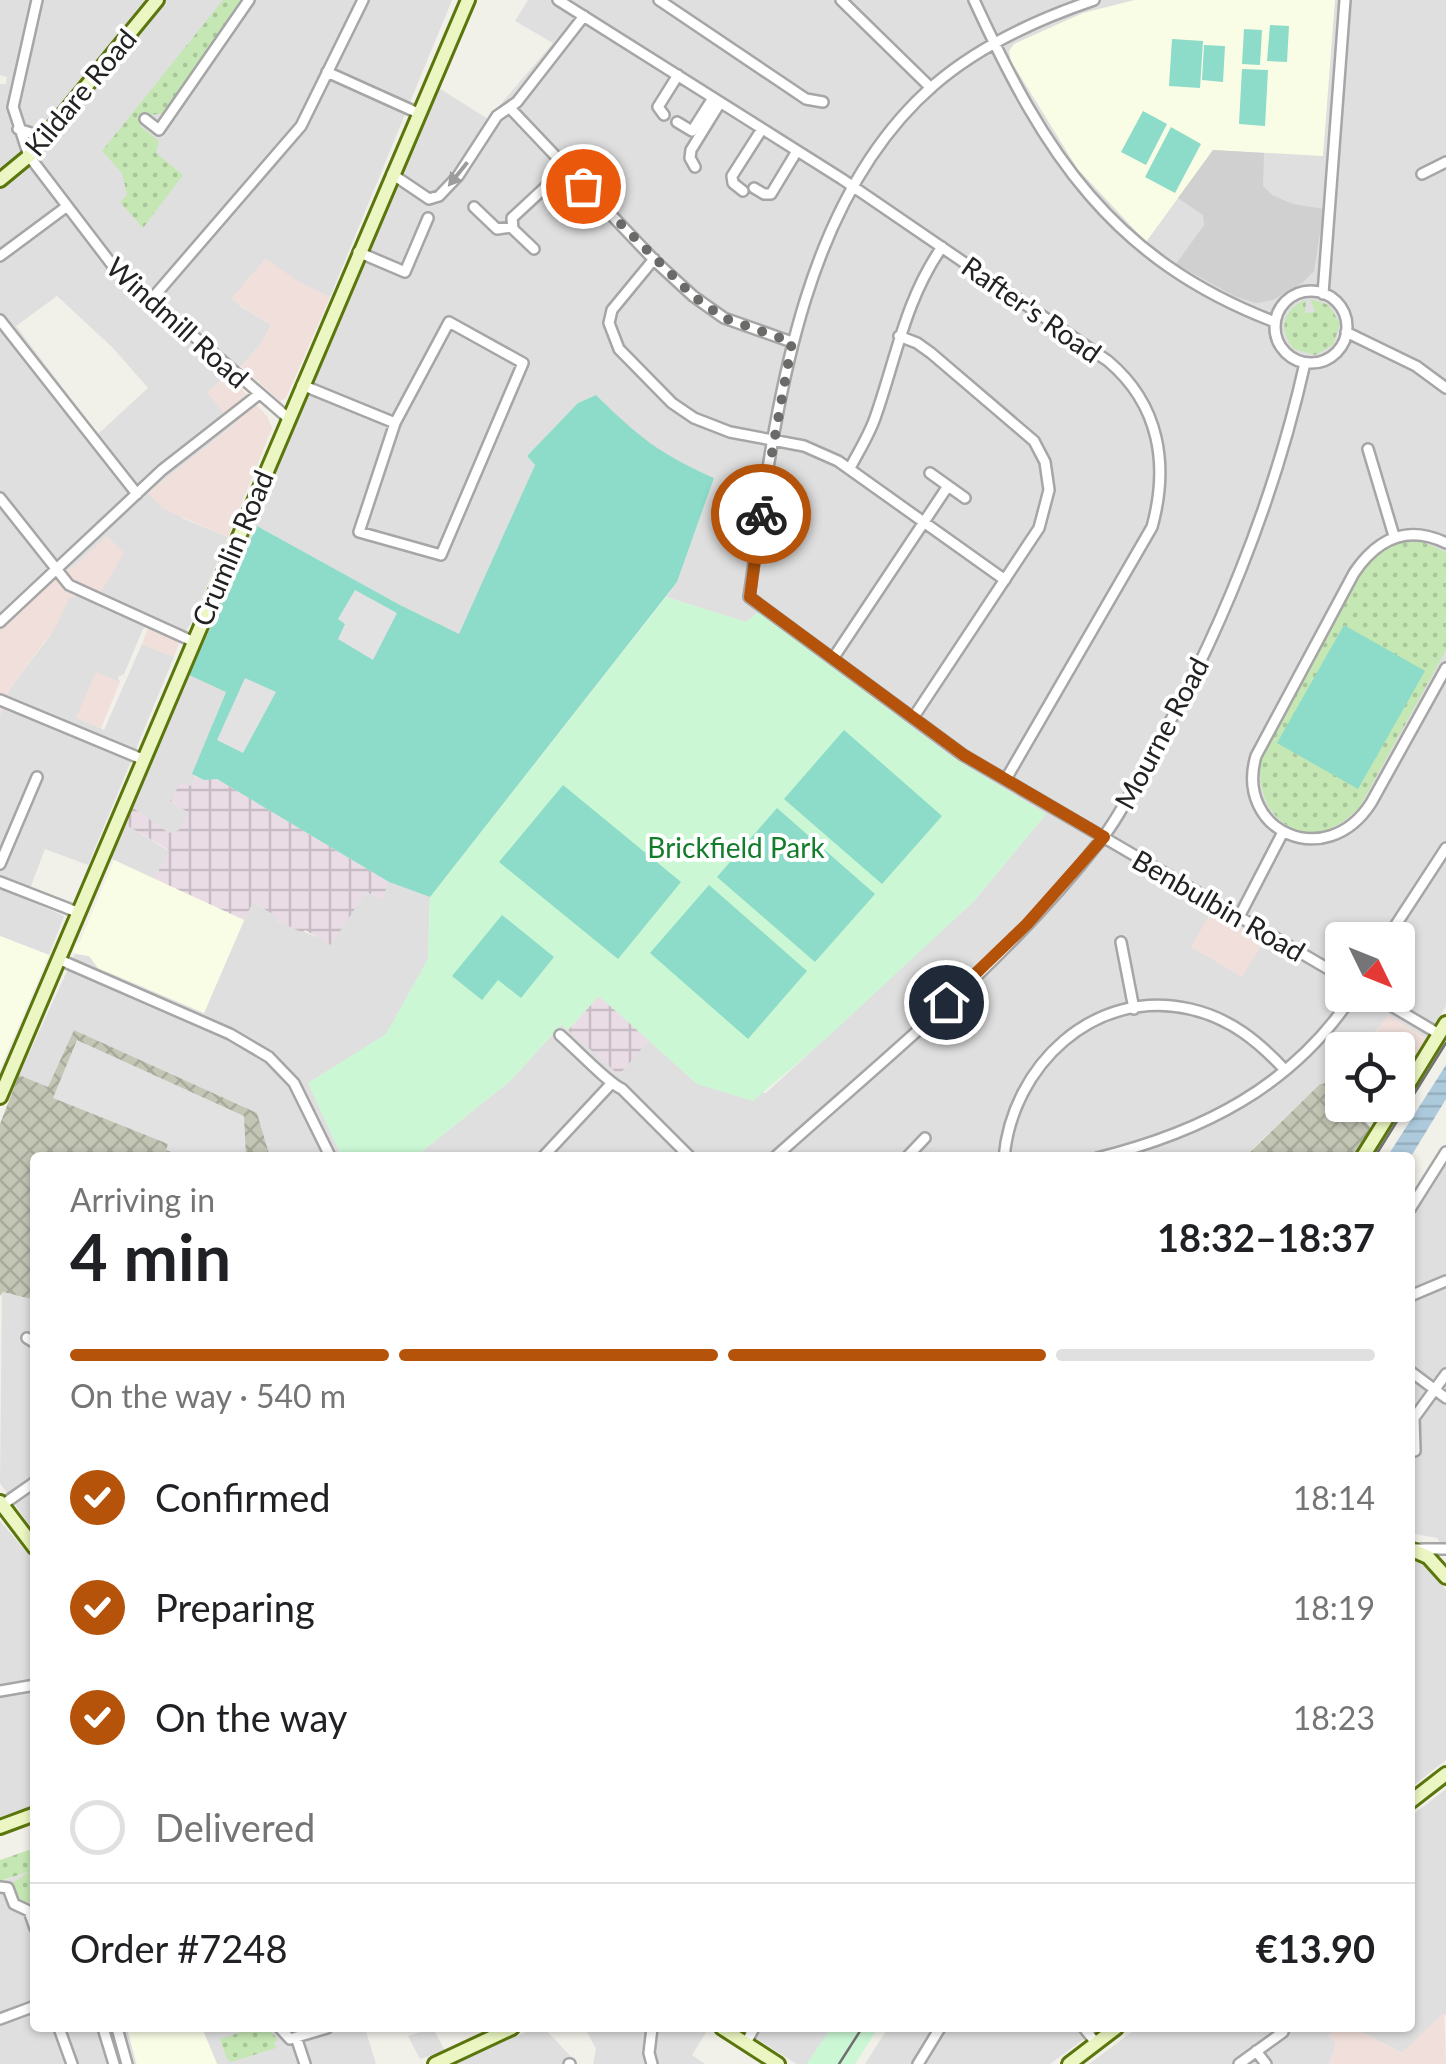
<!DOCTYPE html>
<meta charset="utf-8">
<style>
body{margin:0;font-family:Lato,sans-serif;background:#f6f6f6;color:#202124;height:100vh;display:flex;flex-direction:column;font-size:38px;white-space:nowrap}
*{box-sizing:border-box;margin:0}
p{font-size:32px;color:#757577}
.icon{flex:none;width:55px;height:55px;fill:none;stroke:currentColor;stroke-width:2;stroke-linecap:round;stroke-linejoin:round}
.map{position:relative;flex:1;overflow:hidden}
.details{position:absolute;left:30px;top:1152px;width:1385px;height:880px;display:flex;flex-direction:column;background:#fff;border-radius:10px;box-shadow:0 2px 8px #0004}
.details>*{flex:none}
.needle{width:65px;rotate:133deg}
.fabs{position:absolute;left:1325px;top:922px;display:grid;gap:20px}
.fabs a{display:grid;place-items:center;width:90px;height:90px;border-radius:10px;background:#fff;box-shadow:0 2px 8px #0004;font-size:50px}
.pin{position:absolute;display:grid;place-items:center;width:85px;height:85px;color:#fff;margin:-42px;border:5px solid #fff;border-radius:50%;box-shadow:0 2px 10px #0007}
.courier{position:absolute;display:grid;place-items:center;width:100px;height:100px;margin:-50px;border:8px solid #b45309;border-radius:50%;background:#fff;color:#222;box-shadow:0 2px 12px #0007}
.headline em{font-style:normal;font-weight:700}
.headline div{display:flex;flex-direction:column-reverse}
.headline{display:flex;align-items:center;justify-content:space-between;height:170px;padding:0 40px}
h1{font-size:65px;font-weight:700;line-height:75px}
.bar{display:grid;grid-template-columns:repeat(4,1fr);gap:15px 10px;align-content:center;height:120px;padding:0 40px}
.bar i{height:12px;border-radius:8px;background:#e0e0e0}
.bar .current{background:#b45309}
.bar p{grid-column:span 4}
.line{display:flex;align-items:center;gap:25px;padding:0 40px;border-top:2px solid #e0e0e0}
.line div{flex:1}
ol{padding:0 40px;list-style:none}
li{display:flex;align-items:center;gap:30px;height:110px}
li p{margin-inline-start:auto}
li .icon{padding:10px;border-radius:50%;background:#b45309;color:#fff;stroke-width:4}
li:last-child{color:#757577}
li i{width:55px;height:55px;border:5px solid #e0e0e0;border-radius:50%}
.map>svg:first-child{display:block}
</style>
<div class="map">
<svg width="1446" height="2064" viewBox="0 0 1446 2064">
<defs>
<pattern id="industrial-grid" width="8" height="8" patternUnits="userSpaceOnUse" patternTransform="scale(2.5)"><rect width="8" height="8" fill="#eadce5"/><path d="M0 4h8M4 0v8" fill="none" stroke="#c8bcc4"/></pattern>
<pattern id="construction-cross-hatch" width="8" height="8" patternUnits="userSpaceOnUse" patternTransform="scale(2.5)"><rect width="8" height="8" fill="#c3c6b5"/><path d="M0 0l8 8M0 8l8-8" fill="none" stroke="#a7aa9b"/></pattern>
<pattern id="grass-dots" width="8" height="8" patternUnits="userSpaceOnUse" patternTransform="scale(2.5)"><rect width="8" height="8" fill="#c5e7b3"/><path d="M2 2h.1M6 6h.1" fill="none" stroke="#a9c69a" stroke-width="1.8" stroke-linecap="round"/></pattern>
<pattern id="water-rules" width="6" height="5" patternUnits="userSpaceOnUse" patternTransform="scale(2.5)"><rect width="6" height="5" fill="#adcadc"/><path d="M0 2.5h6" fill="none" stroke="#95adbc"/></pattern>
</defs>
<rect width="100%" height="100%" fill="#f1f0e9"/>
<path fill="#e0dfdf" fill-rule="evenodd" d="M0,0H452L330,297L302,284L265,260L243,285L239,305L271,325L260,345L241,366L207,392L242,418L148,493L184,519L228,537L191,623L180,640L149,626L143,629L124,674L118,677L120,682L96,673L77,717L104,730L142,644L174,657L88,865L45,849L26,899L64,916L49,955L0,936V716L9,690L49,637L69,598L114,568L118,560L107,537L73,567L55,575L0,628V84H6L7,77L0,75ZM57,296L113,348L148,388L98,434L16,326Z
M528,0H1446V1006L1426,1038L1388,1016L1360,1050H1342V1068L1328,1083L1320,1084L1244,1157H415L510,1081L562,1024L618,1074L649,1040L697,1084L766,1093L974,901L1046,814L955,759L759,612L746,622L666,597L677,582L714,478L666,457L640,438L596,395L578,403L527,456L535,465L459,635L400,605L257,526L190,675L226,691L193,774L196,777L191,786L171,802L190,813L179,830L169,834L132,807L122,805L360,252L439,88L488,119L553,43L515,21ZM1342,940H1398V995H1342Z
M126,825L169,851L154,880L110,858Z
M389,882L430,897L428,959L386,1035L308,1083L342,1157H270L257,1113L74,1030L48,1088L19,1075L75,954L89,956L97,963L204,1013L252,902L278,917L277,921L327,941L366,892L382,899Z
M1446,1163V1552L1437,1538L1410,1533V1221Z
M2,1292L35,1300V1533L0,1483Z
M0,1521L35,1562V1806L0,1819Z
M1410,1559L1428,1568L1446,1590V1760L1410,1788Z
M1446,1789V2014L1402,2053L1354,2028H1410V1817Z
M35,1869V2028H127L136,2064H0V1882Z
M202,2028H365L376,2064H217Z
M433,2028L445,2051L420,2059L408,2036Z
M536,2028H544L578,2064H448Z
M585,2028H702L707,2031L692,2055L705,2064H593L596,2049Z
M739,2028H831L807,2064H797Z
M888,2028H1099L1050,2064H865Z
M1137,2028H1338L1329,2035L1336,2044L1329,2064H1089Z"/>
<path fill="#f0dfda" d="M266,259L302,284L330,297L286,398L280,401L241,366L260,345L271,325L231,299Z
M229,376L267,416L272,428L228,537L163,509L148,493L241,419L223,412L207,392Z
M107,536L124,553L101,592L69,598L57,625L9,690L0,716V628L55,575L73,567Z
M149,625L180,640L174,657L142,644Z
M96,672L120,682L101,728L76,718Z
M1212,910L1264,942L1242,977L1191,947Z
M1388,1015L1426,1038L1405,1075L1398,1068V1050H1387L1372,1037Z
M1444,2012L1446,2064H1329L1336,2044L1329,2036L1338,2028H1354L1402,2053Z"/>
<path fill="url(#industrial-grid)" d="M196,777L217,779L389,882L382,899L366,892L331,945L305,930L303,933L276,920L277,917L253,902L244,920L154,880L169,850L126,825L132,807L169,833L179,830L189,813L170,801L181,782L191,786Z
M599,996L649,1040L619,1075L568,1030Z"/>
<path fill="#fafde6" d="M1135,0H1335L1323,156L1213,150L1146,242L1077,168L1011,61L1009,51L1014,44L1083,13Z
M114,860L244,920L204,1013L98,968L89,956L74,953L73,947L80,942Z
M0,936L49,955L0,1068Z
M127,2028H202L217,2064H137Z"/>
<path fill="#d0d0d0" d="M1213,150L1264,153L1263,186L1272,195L1293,204L1324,209L1314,271L1302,283L1273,300L1256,303L1236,297L1176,264L1204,225L1203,215L1178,198Z"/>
<path fill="url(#construction-cross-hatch)" d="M74,1030L257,1113L270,1157L35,1158V1300L3,1292L0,1296V1124L19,1075L48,1087Z
M1328,1083L1342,1098V1105H1349L1373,1130L1356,1157L1244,1158L1320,1084Z"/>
<path fill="url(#grass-dots)" d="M223,0H241L168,113L149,115L140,126L159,141L156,153L183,175L143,228L120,202L127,195L122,173L102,151Z
M1310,299L1329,305L1340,324L1333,345L1315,355L1294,349C1278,331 1282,309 1306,300L1305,313L1315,312Z
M1407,540L1423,542L1446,552V650L1360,806C1313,861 1248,822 1262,753L1363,571C1376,554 1387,546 1407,540Z
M35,1848V1900L21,1905L9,1885L31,1871L0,1881V1860Z
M254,2028H268L278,2040L274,2042L276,2048L231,2062L227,2059L220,2039Z"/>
<path fill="#cbf7d5" d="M666,597L746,622L758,612L955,759L1046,814L974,901L830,1035L753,1101L697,1084L599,996L568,1030L561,1025L510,1081L415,1157H342L308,1083L386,1034L428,959L430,897Z
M831,2028H878L855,2064H807Z"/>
<path fill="#8ddbc9" d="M1270,25L1289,26L1287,62L1267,61Z
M1244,29L1262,30L1260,65L1242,64Z
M1172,39L1203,41L1200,88L1169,86Z
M1204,45L1225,46L1223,82L1202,80Z
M1242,69L1268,70L1265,126L1239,124Z
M1143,111L1167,124L1146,165L1121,152Z
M1171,127L1201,144L1175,193L1145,177Z
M596,395C640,438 658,453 714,478L677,582L430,897L389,882L217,779L204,780L192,774L226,692L189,675L257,526L400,605L459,634L535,465L527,456L578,403Z
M1344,625L1425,671L1358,789L1277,743Z
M844,730L942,816L882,884L784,799Z
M563,785L681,882L618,959L499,862Z
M777,808L875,894L815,962L717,877Z
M709,885L807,971L748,1039L650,953Z
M502,915L554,957L521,998L498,980L482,1000L452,976Z"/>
<path fill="#e2e2e2" d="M355,590L397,613L373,660L338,639L345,624L338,619Z
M245,678L276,692L243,753L217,740Z
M77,1040L244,1116L246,1157H184L166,1150L168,1144L53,1098Z"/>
<path fill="url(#water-rules)" d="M1446,1065V1099L1410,1158L1387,1157Z"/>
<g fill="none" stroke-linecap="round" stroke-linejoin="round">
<g stroke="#a6a6a6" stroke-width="14">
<path id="street" d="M37,0L13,107L29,156L113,266L288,418
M558,0L842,179L1108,361C1160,405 1169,465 1152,527L1006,779
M659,0L806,99L823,102
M841,0L931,88
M974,0C1044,153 1112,260 1275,322
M1094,0C1038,19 979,46 934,85C795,205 774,427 749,597L963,755L1342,977
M327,72L418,113
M510,108L656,262L693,296L724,318L792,342
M664,115L658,107L678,75
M145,119L159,130L249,0
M677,122L692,131L713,98
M18,129L44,137
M695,167L690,158L691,150L720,103
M392,174L429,199L439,196L458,176L497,116L517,102L584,16
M1422,174L1446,162
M754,188L764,194H771L797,151
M743,191L733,183L732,176L762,129
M474,207L497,229L512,227
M534,249L513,229L512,218L566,168
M358,252L405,272L428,218
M0,256L66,207
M654,259L612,310L609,323L619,349L672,403L694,418L730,432L804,446L838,461L1005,580
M1275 327a36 36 0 1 1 72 0a36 36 0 1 1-72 0Z
M1323,294L1345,0
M150,301L301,126L363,0
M0,320L137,494
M1346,332L1416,366L1446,388
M899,336L917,343L931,353L1034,441L1045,462L1049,490L1039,528L913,718
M302,385L395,423L449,322L523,363L441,555L359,532L395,423
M1368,449L1394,536
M850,468C859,451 869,435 875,418C896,359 905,300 942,247
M930,473L965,498
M0,498L69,585L192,641
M1446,543C1407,524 1377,539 1354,573L1256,756C1234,831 1326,873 1371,803L1446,668
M0,622L162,470L258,395
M834,657L948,486
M0,700L142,759
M0,864L37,777
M0,882L77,912
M1239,917L1283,832
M1386,940L1446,848
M1121,942L1134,1009
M58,959L230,1034L269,1057L294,1083L331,1158
M1373,995L1439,1034
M560,1035C576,1049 608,1083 622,1089L691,1158
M542,1158L610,1085
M774,1158C886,1057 1007,961 1100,841C1119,818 1132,789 1147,763C1218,640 1274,502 1305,363
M906,1158L925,1138
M1004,1158C1012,1066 1094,987 1190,1009C1230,1018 1258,1041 1285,1070
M1097,1158C1202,1132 1292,1087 1353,995
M1410,1209L1446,1152
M1410,1296L1446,1281
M27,1338L35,1343
M1410,1371L1446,1398
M1415,1451L1414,1418L1446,1374
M2,1505L35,1482
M1413,1549H1446
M0,1691L35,1685
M0,1887L8,1888L14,1904L29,1911L35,1928
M0,2019L35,2006
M59,2028L72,2064
M103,2028L114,2064
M117,2028L127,2064
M280,2028L290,2039L327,2028
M652,2028L649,2053L652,2064
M1084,2028L1096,2043
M296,2037L305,2064
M746,2043L754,2028
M1256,2051L1266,2064
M569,2064H570
M918,2064L940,2028
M1239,2064L1283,2032"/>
</g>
<g stroke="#5a760c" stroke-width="18">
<path id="secondary" d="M0,180L29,156L157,0
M0,1097L468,0
M1398,1101L1446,1023
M1362,1158L1395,1105
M0,1502L35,1548
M1410,1549L1428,1557L1446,1577
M1410,1802L1446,1774
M0,1827L35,1814
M722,2028L778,2064
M435,2064L512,2028
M1069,2064L1116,2028"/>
</g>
<use href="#street" stroke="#fff" stroke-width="9"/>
<use href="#secondary" stroke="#ecf6c2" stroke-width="12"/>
<path stroke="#707070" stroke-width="2.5" d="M1374,1158L1446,1043
M839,2064L862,2028"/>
</g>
<defs><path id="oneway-solid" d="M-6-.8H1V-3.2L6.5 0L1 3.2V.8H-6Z" transform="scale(2.5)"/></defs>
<use fill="#9c9c9c" href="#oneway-solid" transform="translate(458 174) rotate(129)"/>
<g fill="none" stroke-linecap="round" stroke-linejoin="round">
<path stroke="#6a6a68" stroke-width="10" stroke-dasharray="0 18" d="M583,186L693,296L724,318L792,342L761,514"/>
<path stroke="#b45309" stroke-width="12" d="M761,514L750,597L964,755L1104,837L1027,924L946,1002"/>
</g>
<g text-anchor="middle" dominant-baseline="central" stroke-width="8" stroke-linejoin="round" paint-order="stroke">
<g font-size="28" fill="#222" stroke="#fff">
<text transform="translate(80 92) rotate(-50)">Kildare Road</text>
<text transform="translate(1032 309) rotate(35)">Rafter's Road</text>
<text transform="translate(178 322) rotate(42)">Windmill Road</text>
<text transform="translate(232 548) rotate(-67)">Crumlin Road</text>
<text transform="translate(1161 733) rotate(-62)">Mourne Road</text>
<text transform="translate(1219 905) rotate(30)">Benbulbin Road</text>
</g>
<g font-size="28" fill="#137d2c" stroke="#fff">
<text x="736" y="847">Brickfield Park</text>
</g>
</g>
</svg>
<div class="fabs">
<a><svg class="needle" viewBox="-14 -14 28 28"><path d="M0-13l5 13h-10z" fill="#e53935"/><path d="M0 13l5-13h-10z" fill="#757577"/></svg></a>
<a><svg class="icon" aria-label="locate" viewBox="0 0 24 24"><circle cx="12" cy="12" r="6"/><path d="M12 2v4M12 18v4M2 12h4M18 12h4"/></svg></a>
</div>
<div class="pin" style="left:583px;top:186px;background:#ea580c"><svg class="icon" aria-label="bag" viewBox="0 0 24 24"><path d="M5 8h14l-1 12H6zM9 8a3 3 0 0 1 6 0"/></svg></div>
<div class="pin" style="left:946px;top:1002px;background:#1f2937"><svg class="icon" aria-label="home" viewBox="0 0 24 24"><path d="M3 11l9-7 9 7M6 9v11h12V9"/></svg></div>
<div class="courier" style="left:761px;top:514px"><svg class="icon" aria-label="bike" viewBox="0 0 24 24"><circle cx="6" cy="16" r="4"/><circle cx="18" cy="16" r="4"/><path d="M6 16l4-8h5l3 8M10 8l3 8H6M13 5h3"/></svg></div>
<section class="details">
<div class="headline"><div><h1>4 min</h1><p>Arriving in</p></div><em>18:32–18:37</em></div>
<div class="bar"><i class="current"></i><i class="current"></i><i class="current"></i><i></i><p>On the way · 540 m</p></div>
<ol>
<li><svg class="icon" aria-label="check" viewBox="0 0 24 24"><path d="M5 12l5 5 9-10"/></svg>Confirmed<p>18:14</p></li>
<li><svg class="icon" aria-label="check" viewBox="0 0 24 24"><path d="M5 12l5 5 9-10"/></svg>Preparing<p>18:19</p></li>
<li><svg class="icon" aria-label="check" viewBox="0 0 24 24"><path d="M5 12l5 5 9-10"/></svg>On the way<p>18:23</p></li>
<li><i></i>Delivered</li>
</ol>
<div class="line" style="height:130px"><div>Order #7248</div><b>€13.90</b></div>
</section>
</div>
